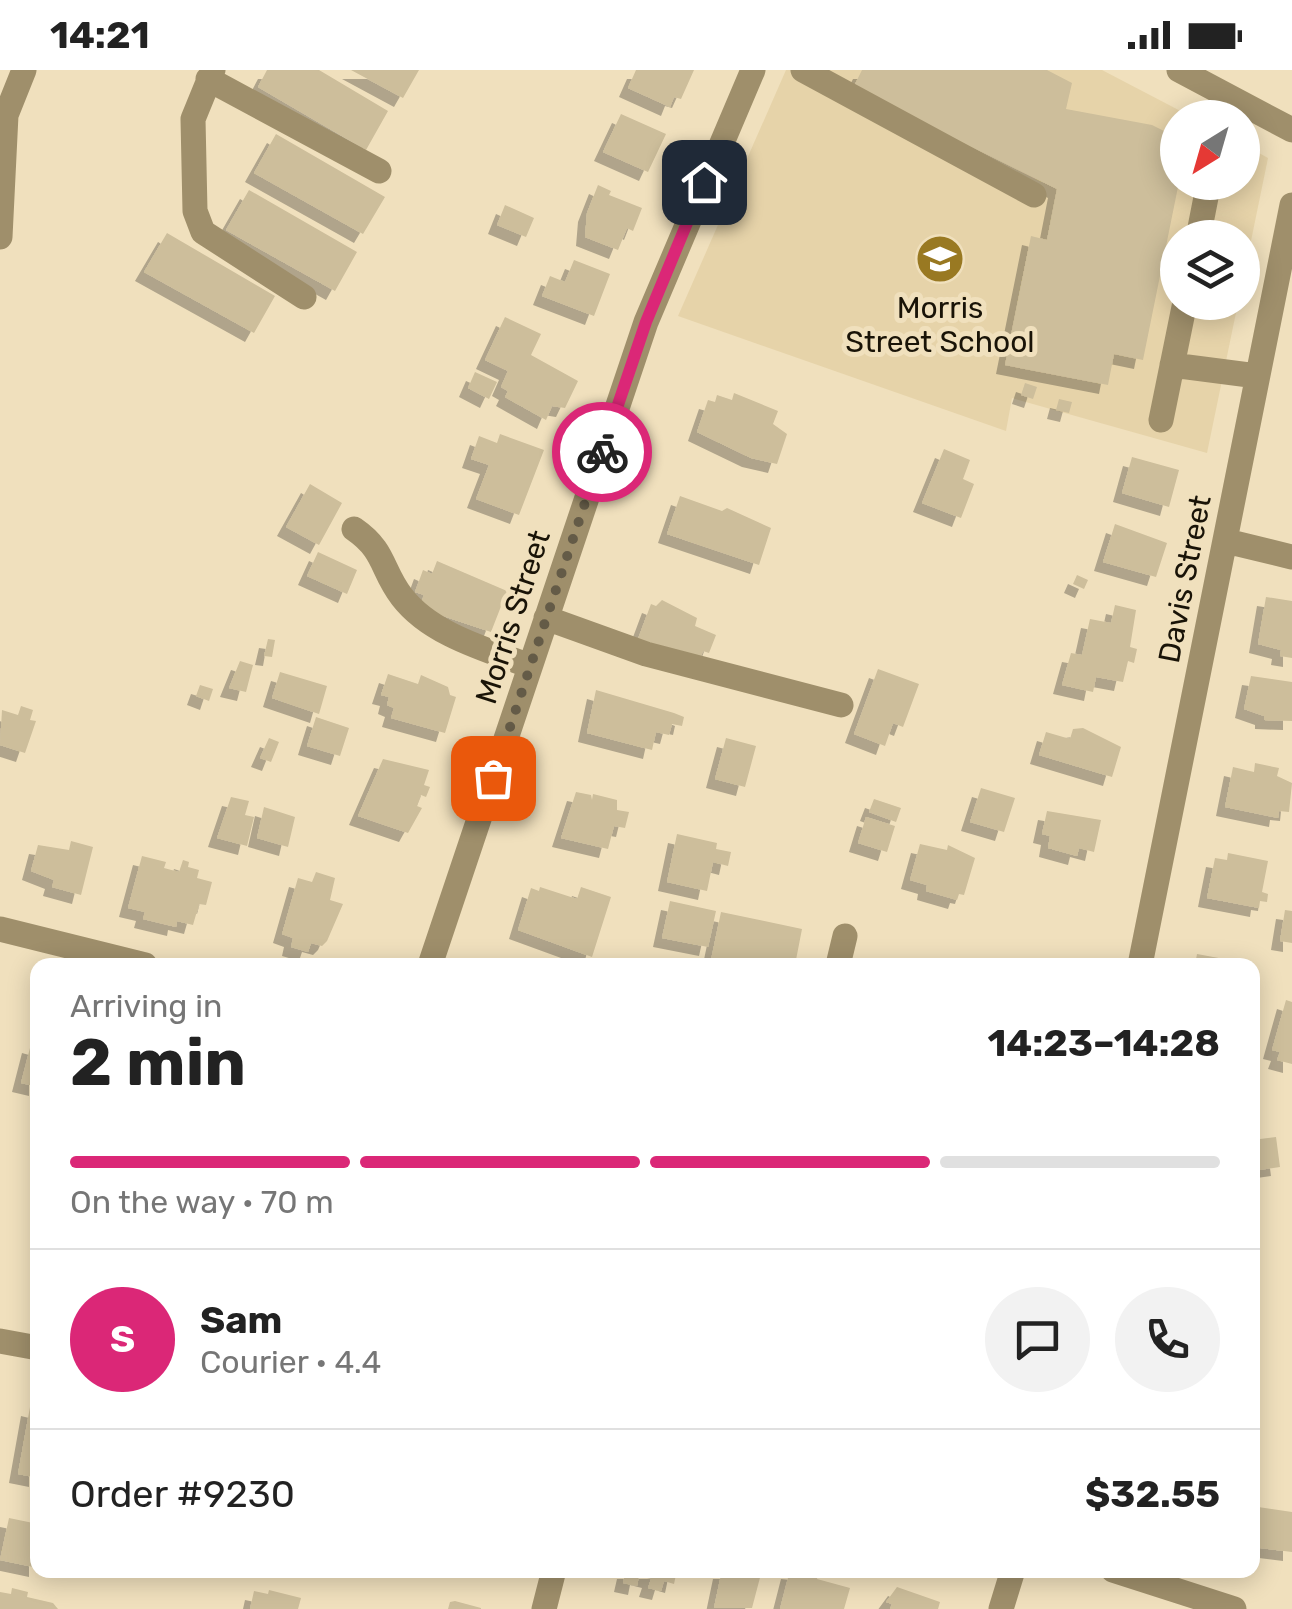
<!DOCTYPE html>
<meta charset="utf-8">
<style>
body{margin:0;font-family:Rubik,sans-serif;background:#f2f2f2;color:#222;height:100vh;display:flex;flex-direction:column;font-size:38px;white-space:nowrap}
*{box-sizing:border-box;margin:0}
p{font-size:32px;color:#767676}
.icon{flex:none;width:55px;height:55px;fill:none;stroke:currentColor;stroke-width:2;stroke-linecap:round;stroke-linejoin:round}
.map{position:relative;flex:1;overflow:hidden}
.drawer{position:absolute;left:30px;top:888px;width:1230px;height:620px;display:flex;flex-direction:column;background:#fff;border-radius:20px;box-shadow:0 5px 25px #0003}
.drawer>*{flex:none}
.needle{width:65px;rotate:217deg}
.controls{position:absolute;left:1160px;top:30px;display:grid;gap:20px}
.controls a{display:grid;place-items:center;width:100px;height:100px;border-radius:50%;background:#fff;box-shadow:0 5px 25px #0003;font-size:50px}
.pin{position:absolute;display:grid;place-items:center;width:85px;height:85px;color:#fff;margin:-42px;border-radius:20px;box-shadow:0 5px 15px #0006}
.courier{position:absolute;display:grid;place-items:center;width:100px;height:100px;margin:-50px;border:8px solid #db2777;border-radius:50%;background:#fff;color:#222;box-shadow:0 2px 12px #0007}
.overview em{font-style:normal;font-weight:700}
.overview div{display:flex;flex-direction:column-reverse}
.overview{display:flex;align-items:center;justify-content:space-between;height:170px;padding:0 40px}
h1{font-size:65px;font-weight:700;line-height:75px}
.bar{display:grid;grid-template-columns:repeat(4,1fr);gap:15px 10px;align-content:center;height:120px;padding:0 40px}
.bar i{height:12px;border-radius:8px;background:#e0e0e0}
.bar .current{background:#db2777}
.bar p{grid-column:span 4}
.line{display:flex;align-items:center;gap:25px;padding:0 40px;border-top:2px solid #e0e0e0}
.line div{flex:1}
.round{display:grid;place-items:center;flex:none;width:105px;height:105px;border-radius:52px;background:#f2f2f2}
.status{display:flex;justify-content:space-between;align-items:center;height:70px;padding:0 50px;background:#fff;direction:ltr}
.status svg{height:28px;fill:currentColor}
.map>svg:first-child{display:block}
</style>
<div class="status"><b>14:21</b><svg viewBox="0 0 49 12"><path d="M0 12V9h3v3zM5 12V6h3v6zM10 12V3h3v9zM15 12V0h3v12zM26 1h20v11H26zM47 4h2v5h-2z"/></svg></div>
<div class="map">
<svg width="1292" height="1539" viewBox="0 0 1292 1539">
<defs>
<filter id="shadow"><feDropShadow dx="-9" dy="9" stdDeviation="0" flood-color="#0004"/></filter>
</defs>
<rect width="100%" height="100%" fill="#f0e0bd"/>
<path fill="#e6d3a9" d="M786,0H1102L1192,47L1178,48V112H1242L1243,74L1268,88L1243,210L1242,168H1178V232L1238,233L1207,383L1012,328L1006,361L678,246Z"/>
<path fill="#cdbe9b" filter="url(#shadow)" d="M267,0H319L388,41L366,80L258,17Z
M351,0H419L403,28Z
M636,0H694L681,29L674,27L670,37L628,18Z
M862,0H1047L1072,13L1066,39L1152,55L1176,67L1179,112L1143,290L1114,284L1108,315L1005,295L1031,166L1047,170L1057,119L853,18Z
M621,44L666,64L648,102L603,82Z
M276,64L385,127L363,164L254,103Z
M598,115L611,121L609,125L642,138L633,161L627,158L618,180L585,167L587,143Z
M249,120L357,182L335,221L226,160Z
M505,135L534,148L526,167L497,155Z
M167,163L275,226L254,263L144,202Z
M574,190L610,204L594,246L542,226L550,206L565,212Z
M505,247L541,264L531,285L578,311L565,338L552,336L546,350L505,327L508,321L501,317L508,301L485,290Z
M475,302L497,312L489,329L468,318Z
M1025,313L1037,317L1033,329L1021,325Z
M734,323L778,341L773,354L787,364L777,394L751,388L697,362L708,330L715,332L717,325L732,330Z
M1059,329L1072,332L1069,343L1056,340Z
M500,364L544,380L519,445L476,429L489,395L471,389L479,366L497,373Z
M944,379L970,390L963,409L974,414L961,448L922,433Z
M1132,387L1179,400L1169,437L1122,423Z
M310,414L342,433L319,475L286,457Z
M680,426L722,441L727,438L771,458L759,495L667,464Z
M1115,454L1167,473L1156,507L1103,492Z
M318,482L357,500L347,524L307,506Z
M437,491L507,521L491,562L419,538L424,525L415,522L423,500L432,504Z
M1077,505L1088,510L1084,519L1073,514Z
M1266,527L1292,531V588L1280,586L1281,580L1258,574Z
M662,530L697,548L695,556L716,565L709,583L703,581L699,591L638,569L651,534L656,536Z
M1115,535L1136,540L1130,577L1137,579L1134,593L1128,591L1123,612L1096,607L1093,622L1062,615L1071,583L1082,585L1090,549L1111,553Z
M268,569L275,570L272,587L264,586Z
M240,591L253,595L246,622L229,618Z
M878,599L919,614L903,657L893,653L885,676L854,664Z
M280,602L327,616L319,644L272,628Z
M388,604L418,614L421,605L448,617L450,625L456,627L445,663L391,648L394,638L387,635L389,627L381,625Z
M1251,606L1292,612V651L1264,650V646L1244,639Z
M200,615L213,619L209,631L196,626Z
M596,620L674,643L684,647L682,656L672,654L669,665L656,662L652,680L587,663Z
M21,636L33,640L30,650L36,651L25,683L0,675L2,640L18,645Z
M316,647L349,658L340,686L307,676Z
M1083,658L1121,677L1112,707L1039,685L1046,662L1070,669L1073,659Z
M269,668L279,672L271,692L260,688Z
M726,668L756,676L745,717L715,709Z
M383,689L429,700L424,715L430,717L426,727L421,725L417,736L422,738L408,763L358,746Z
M1255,693L1279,698L1277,706L1292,713L1289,742L1279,741L1278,748L1225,737L1233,697L1254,702Z
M981,718L1015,728L1004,762L970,752Z
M576,722L591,725L592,730L593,724L617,730V740L629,742L625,758L614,756L608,779L561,768Z
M231,727L249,731L245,745L254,747L247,776L217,768Z
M874,729L901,738L896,752L869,742Z
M264,737L295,747L288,777L257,768Z
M1047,741L1101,750L1094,782L1079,778L1077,786L1048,778L1050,766L1042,764Z
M866,747L895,756L887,782L858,773Z
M677,764L717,773L716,779L731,782L728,796L713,792L707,821L667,812Z
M71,771L93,777L81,825L52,817L54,810L31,801L38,775L69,780Z
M920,774L947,780L948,775L975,788L964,825L959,824L957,830L926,821L927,815L910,810Z
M1228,783L1268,791L1262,822L1268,824L1267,832L1260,831L1259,838L1207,828L1215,788L1227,790Z
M142,786L166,792L164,798L179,802L183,790L189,792L188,797L199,800L197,808L212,812L206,835L199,834L193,855L177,851L176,857L143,849L145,842L128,838Z
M316,802L335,808L330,830L343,834L327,871L322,876L311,873L308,882L291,877L293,868L282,864L298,808L312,812Z
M540,817L577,829L581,817L611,827L592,887L518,860L531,818L539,821Z
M670,831L716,841L708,877L662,868Z
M1285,840L1292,841V873L1280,871Z
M721,842L802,859L795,895H710Z
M1197,884L1235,891L1234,895H1195Z
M1286,930L1292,932V994L1277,990L1280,982L1272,980Z
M31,974L38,976V1017L21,1013Z
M1276,1067L1280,1097L1252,1101V1070Z
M30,1337L38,1339V1408L18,1404Z
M1258,1437L1292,1442V1482L1252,1477Z
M9,1448L38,1454V1498L0,1490Z
M626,1500H677L674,1514L664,1511L661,1521L648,1518L651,1509L639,1506L637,1516L623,1513Z
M722,1500H762L752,1538H714Z
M790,1500L818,1503L817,1509L850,1518L844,1539H780Z
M897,1517L940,1532L938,1539H890L892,1534L886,1532Z
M12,1518L28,1522L27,1527L53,1533L58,1539H0V1522L11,1524Z
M269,1520L301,1528L298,1539H250L254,1521L268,1524Z
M455,1531L481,1538V1539H448L450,1532Z"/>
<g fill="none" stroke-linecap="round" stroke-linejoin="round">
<path stroke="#9f8f6b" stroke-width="25" d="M213,0L193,49L195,141L203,162L304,227
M803,0L1034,125
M1179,0L1292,60
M208,9L379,101
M0,167L6,45L24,0
M1198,168L1209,112
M1172,295L1257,306
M1161,350L1185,232
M354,459C386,481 381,500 402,527C431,565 488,580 530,596
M1226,471L1292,487
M546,548L646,584L841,635
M0,859L145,895
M430,895L646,252L753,0
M838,895L845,866
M1140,895L1292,135
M0,1271L38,1278
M1113,1500L1234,1539
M544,1539L554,1500
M1001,1539L1013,1500"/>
</g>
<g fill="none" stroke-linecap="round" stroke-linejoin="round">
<path stroke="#645b47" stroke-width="10" stroke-dasharray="0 18" d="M493,708L602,382"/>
<path stroke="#db2777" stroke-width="12" d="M602,382L646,252L704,112"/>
</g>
<defs>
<g id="school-disc" transform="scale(2.5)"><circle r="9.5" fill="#997922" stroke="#f0e0bd"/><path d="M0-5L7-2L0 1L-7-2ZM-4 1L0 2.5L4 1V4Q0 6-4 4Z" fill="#fff"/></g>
</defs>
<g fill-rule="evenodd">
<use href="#school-disc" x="940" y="189"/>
</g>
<g text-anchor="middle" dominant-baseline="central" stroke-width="10" stroke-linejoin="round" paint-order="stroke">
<g font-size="30" fill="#191307" stroke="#f0e0bd">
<text x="940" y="238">Morris<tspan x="940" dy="34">Street School</tspan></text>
</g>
<g font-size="30" fill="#191307" stroke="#f0e0bd">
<text transform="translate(1185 509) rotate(-79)">Davis Street</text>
<text transform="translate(513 547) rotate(-72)">Morris Street</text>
</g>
</g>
</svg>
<div class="controls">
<a><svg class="needle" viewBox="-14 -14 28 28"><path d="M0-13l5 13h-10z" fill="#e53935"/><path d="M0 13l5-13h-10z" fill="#767676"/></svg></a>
<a><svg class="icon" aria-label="layers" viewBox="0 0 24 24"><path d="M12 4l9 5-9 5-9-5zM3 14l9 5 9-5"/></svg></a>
</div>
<div class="pin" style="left:493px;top:708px;background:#ea580c"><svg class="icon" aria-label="bag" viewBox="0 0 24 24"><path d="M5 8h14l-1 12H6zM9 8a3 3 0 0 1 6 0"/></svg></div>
<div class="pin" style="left:704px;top:112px;background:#1f2937"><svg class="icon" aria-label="home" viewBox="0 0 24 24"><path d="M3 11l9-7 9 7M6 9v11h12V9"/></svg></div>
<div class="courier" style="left:602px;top:382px"><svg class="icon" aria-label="bike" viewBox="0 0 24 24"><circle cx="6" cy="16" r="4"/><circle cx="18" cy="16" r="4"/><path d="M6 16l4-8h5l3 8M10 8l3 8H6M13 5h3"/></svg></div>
<section class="drawer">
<div class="overview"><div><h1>2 min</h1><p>Arriving in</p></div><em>14:23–14:28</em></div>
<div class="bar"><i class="current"></i><i class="current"></i><i class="current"></i><i></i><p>On the way · 70 m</p></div>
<div class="line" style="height:180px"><b class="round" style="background:#db2777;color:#fff">S</b><div><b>Sam</b><p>Courier · 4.4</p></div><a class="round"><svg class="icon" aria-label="chat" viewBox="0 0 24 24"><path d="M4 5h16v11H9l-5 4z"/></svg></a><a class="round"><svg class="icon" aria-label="phone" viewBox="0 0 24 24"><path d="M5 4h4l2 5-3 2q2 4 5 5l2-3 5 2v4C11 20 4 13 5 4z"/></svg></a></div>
<div class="line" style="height:130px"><div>Order #9230</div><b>$32.55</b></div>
</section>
</div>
